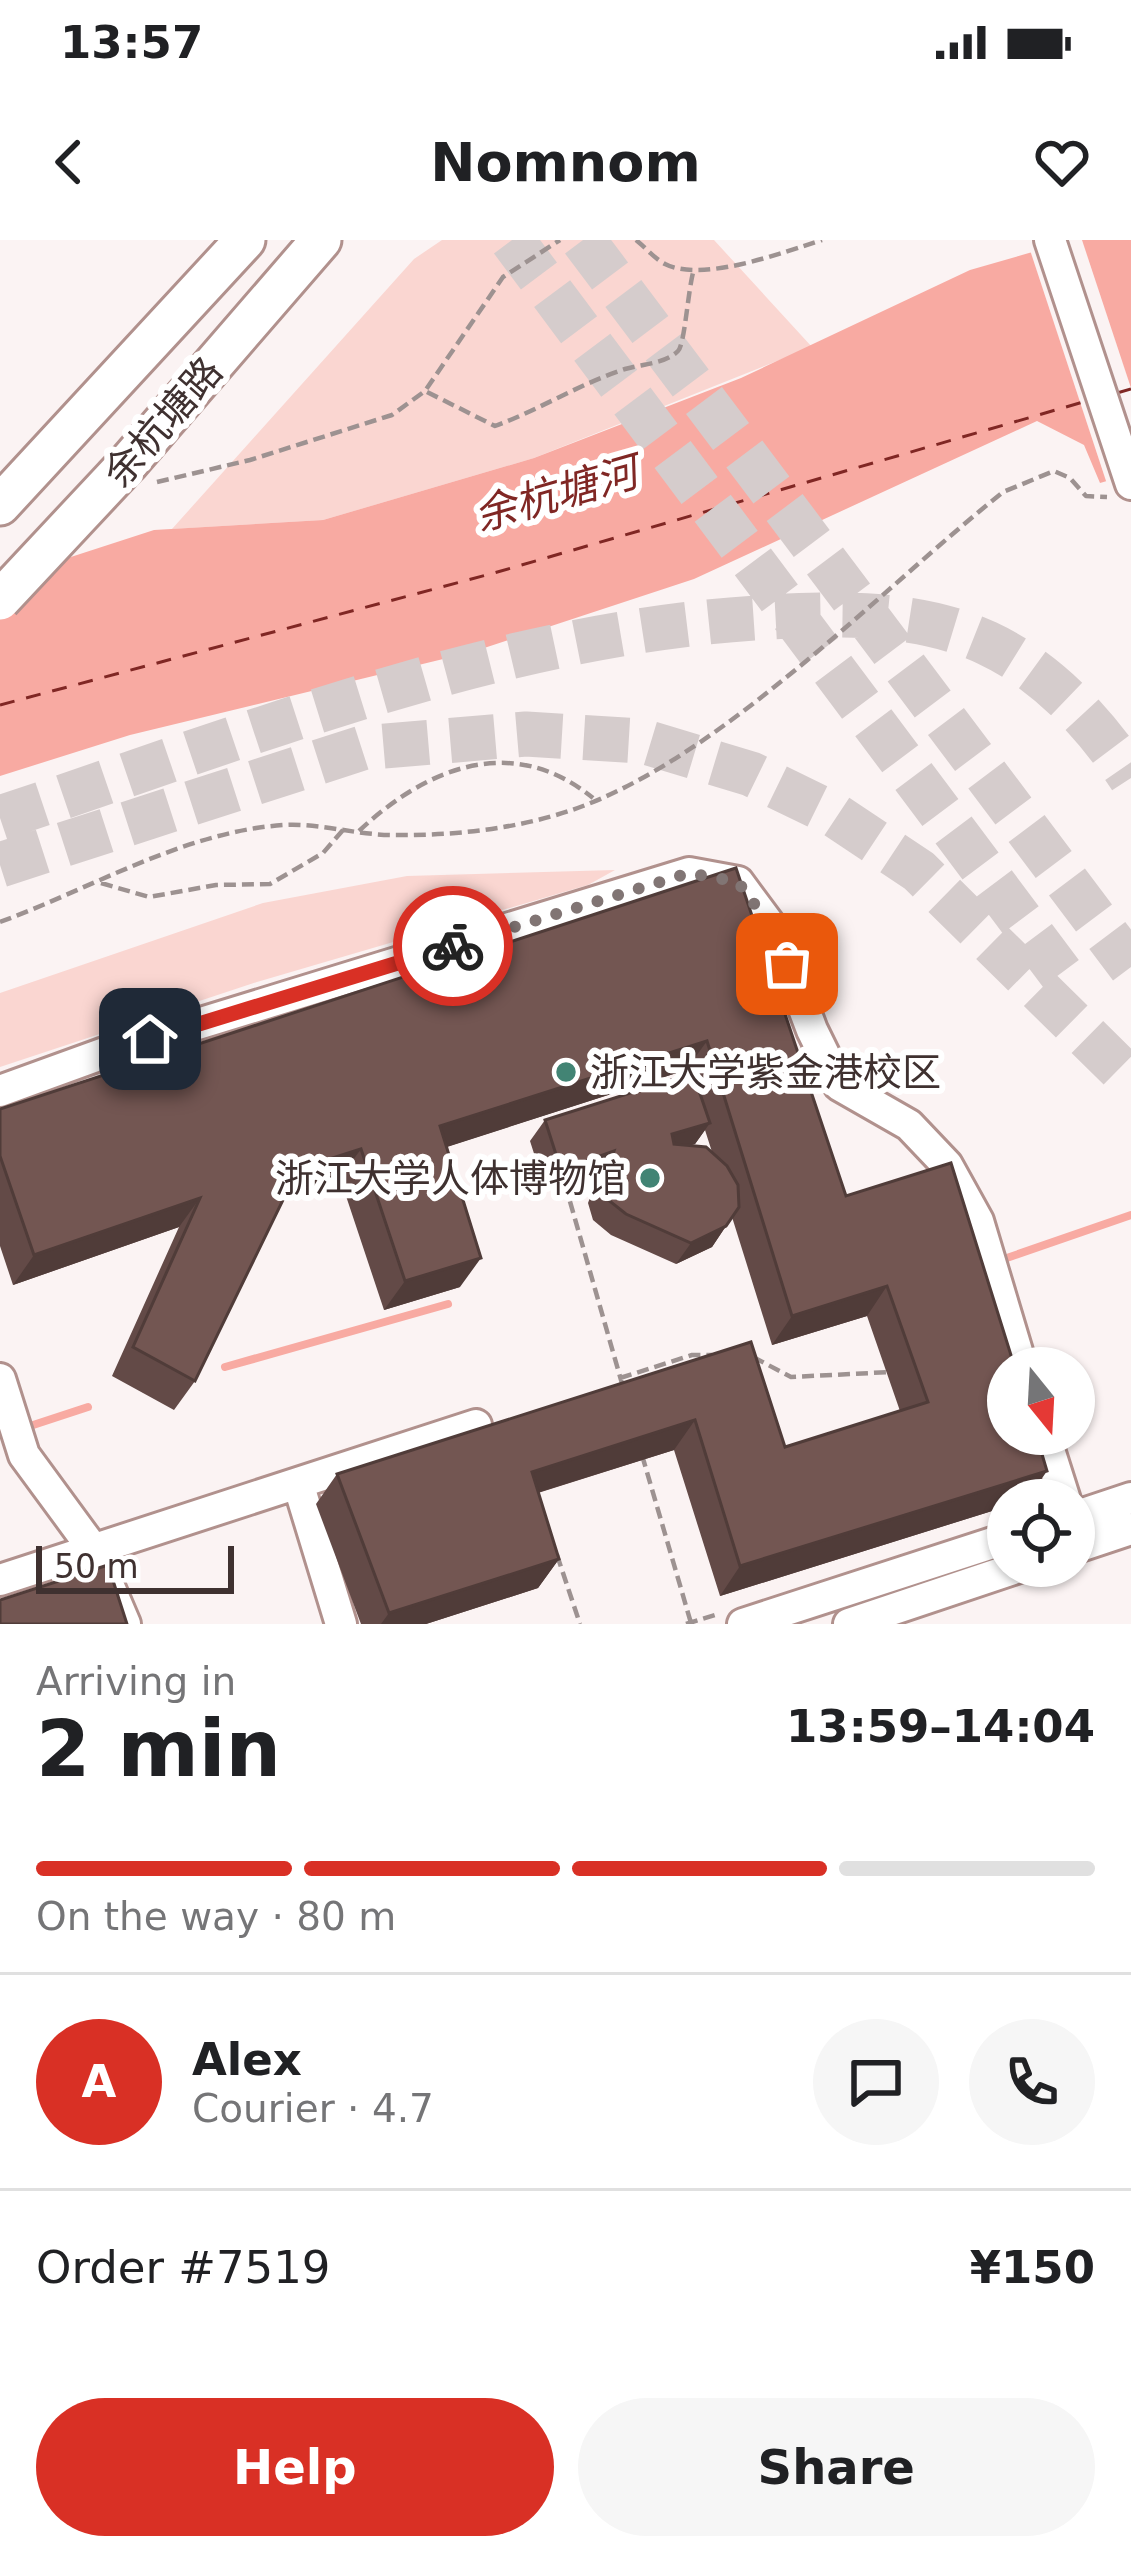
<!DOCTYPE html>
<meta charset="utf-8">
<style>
body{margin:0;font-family:"DejaVu Sans","Noto Sans SC",sans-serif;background:#f6f6f6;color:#202124;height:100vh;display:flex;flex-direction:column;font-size:45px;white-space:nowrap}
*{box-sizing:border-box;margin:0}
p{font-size:39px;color:#757577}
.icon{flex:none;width:66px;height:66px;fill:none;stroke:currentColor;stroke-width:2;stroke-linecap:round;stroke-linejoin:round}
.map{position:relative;height:1384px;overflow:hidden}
.sheet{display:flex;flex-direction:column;background:#fff;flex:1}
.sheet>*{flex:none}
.needle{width:78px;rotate:162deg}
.buttons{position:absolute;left:987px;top:1107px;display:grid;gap:24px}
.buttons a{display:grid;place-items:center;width:108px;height:108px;border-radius:50%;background:#fff;box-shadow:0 3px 9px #0004;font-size:60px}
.scale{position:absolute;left:36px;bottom:30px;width:198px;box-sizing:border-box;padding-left:12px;border:6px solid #3f3130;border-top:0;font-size:33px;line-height:42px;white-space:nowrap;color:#3f3130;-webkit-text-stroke:9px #fff;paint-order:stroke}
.pin{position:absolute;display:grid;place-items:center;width:102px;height:102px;color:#fff;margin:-51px;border-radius:24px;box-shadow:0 6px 18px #0006}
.courier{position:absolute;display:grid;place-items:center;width:120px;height:120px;margin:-60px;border:9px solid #d93025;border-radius:50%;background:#fff;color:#222;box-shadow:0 3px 15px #0007}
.summary em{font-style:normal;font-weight:800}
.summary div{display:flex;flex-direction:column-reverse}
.summary{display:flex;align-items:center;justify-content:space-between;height:204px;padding:0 36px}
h1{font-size:78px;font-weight:800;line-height:90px}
.bar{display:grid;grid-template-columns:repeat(4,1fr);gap:18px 12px;align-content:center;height:144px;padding:0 36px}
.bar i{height:15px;border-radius:9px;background:#e0e0e0}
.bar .active{background:#d93025}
.bar p{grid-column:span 4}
.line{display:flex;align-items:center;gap:30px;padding:0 36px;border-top:3px solid #e0e0e0}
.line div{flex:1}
.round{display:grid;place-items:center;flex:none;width:126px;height:126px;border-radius:63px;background:#f6f6f6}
.action{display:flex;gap:24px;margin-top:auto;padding:24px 36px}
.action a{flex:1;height:138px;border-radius:72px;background:#d93025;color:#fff;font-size:48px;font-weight:800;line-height:138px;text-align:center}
.action a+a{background:#f6f6f6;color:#202124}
.status{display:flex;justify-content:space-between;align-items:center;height:84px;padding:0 60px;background:#fff;direction:ltr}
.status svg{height:33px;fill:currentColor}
header{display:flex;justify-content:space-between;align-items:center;height:156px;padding:0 36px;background:#fff;font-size:54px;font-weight:800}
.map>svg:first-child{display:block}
</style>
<div class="status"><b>13:57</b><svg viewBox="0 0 49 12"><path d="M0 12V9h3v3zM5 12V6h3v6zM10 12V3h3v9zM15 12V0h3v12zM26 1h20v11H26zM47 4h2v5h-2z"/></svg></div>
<header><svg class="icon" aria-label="back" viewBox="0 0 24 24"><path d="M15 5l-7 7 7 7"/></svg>Nomnom<svg class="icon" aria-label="heart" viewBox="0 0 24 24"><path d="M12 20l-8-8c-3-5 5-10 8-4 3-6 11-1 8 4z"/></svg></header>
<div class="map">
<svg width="1131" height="1384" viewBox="0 0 1131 1384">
<rect width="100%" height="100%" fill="#fbf3f3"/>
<path fill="#fad6d1" d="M442,0H714L812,107L534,218L323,280L172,289L414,19Z
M615,630L588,645L257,742L0,827V753L263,663L407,636Z"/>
<path fill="#f8aaa2" d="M1074,0H1131V234L1100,243L1084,205L1037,181L694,339L472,412L130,495L0,536V340L154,290L323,280L534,218L741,138L970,30Z"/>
<path fill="#fbf3f3" d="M1053,0H1082L1131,148V240L1108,247L1029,7Z"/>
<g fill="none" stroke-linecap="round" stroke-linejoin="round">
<path stroke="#f8aaa2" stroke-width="8" d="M1001,1020L1131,975
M225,1127L448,1064
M24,1188L88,1167"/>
<path stroke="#802724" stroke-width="3" stroke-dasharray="15 12" stroke-linecap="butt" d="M1117,153L1131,149
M0,465L494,333L1090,160"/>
<path stroke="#d5cccc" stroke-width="45" stroke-dasharray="45 22" stroke-linecap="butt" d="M512,0L1071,747
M583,0L1131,727
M0,578C251,495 506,391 772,377C844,373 920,372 987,403C1047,431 1096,484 1131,538
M0,625L362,508L526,494L642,501L751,534L833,574L919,631L1131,840"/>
<g stroke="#b1918d" stroke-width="36">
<path id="minor" d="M1050,0L1131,244
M0,851L110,811L689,633L738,642L775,692L812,790L839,845L909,885L947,925L978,981L1022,1128
M0,1139L24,1215L93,1309L125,1384
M1044,1194L1065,1260
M298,1243L341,1384
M1074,1277L1131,1258
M1074,1308L1131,1289
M0,1340L476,1185
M743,1384L1008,1298
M849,1384L1022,1326"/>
</g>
<g stroke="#b1918d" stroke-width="45">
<path id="major" d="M129,222L321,0
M0,265L245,0"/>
</g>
<path stroke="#9d9291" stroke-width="4.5" stroke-dasharray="12 6" stroke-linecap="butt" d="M636,0C645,7 655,19 665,24C703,43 784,12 822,0
M427,152L495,186C539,170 579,144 625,129C642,124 665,124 678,111C685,104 688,48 694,29
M157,242L250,220L392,175L425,151L503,37L560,0
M359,591C426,528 512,492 593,558
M101,643L149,657L216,645L270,644L323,613L343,590
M0,682C90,649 186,591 284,585C321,583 356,595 393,595C452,596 516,589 572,570C720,519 879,351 1003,252L1054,231L1070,238L1086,256L1107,257
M565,944L623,1147
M753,1117L791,1137L891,1132
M620,1138L692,1115H712
M642,1215L691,1383
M557,1315L580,1384
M686,1384L715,1375"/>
<use href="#minor" stroke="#fff" stroke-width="30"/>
<use href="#major" stroke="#fff" stroke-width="39"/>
<g stroke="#b1918d" stroke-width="45" stroke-linecap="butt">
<path id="major-bridge" d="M0,360L129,222"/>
</g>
<use href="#major-bridge" stroke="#fff" stroke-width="39"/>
</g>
<path fill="#634a47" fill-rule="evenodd" d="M736,628L846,956L1008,1260V1266L720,1356L674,1210L538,1253L559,1319L538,1348L426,1384H361L316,1264L337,1234L751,1102L785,1207L900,1171L867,1076L772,1105L732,977L712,1007L676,1024L611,995L593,980L588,963L599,933L546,951L530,901L545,880L688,835L686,830L446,907L460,1047L384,1070L340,938L285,956L195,1141L174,1170L112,1136L179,987L13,1045L0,1006V869ZM705,890L712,912L690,905L695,904Z"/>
<path fill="#503c39" d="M707,801L686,830L419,916L440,886Z
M710,883L695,904L657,915L672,894Z
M361,909L340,938L278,959L298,929Z
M614,911L599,933L546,951L561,930Z
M200,958L179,987L13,1045L34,1015Z
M726,986L712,1007L676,1024L691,1003Z
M481,1018L460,1047L384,1070L405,1041Z
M887,1046L867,1076L772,1105L792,1076Z
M695,1180L674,1210L511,1261L532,1232Z
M1047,1231L1027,1260H1008V1266L720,1356L740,1326Z
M559,1319L538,1348L426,1384H381L389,1373Z"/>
<path fill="#735652" stroke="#503c39" stroke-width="3" d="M736,628L846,956L951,923L1015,1128H1008V1194H1036L1047,1231L740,1326L695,1180L532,1232L559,1319L389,1373L337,1234L751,1102L785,1207L928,1162L887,1046L792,1076L707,801L440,886L481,1018L405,1041L361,909L298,929L195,1141L133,1107L200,958L34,1015L0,916V869Z
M693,833L710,883L672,894L674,904L706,907L727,926L738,945L739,967L726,986L691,1003L626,974L607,959L603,942L614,911L561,930L545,880Z
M108,1325L127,1384H0V1360Z"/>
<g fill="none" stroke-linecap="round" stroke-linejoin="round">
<path stroke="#817574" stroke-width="12" stroke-dasharray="0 21.6" d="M453,706L689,633L738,642L775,692L787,724"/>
<path stroke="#d93025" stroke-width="15" d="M150,799L453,706"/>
</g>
<g fill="#428474" stroke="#fff" stroke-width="4.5">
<circle cx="566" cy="832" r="12"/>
<circle cx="650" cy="938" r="12"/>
</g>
<g text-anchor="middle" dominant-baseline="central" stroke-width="12" stroke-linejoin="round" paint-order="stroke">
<g font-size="39" fill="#3f3130" stroke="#fff">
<text transform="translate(163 182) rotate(-49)">余杭塘路</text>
</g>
<g font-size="39" fill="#3f3130" stroke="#fff" text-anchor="start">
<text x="590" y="832">浙江大学紫金港校区</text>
<text x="626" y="938" text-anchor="end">浙江大学人体博物馆</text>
</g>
<g font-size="42" font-style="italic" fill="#802724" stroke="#fff">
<text transform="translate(556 254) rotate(-16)">余杭塘河</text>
</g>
</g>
</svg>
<div class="buttons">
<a><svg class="needle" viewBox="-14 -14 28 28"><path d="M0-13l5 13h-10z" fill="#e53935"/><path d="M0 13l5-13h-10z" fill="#757577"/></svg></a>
<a><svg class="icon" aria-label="locate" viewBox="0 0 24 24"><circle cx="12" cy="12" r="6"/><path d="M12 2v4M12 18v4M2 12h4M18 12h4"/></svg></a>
</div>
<div class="scale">50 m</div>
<div class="pin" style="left:787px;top:724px;background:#ea580c"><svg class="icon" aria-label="bag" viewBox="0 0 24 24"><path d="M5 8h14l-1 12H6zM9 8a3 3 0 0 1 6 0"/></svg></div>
<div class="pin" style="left:150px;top:799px;background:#1f2937"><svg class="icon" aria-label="home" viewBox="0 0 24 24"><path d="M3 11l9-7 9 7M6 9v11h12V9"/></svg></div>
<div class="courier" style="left:453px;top:706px"><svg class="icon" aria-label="bike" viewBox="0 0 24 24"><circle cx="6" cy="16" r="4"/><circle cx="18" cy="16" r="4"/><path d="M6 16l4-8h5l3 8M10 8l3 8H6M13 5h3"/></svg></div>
</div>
<section class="sheet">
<div class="summary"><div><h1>2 min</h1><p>Arriving in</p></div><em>13:59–14:04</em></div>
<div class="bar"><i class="active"></i><i class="active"></i><i class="active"></i><i></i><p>On the way · 80 m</p></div>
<div class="line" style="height:216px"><b class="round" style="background:#d93025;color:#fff">A</b><div><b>Alex</b><p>Courier · 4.7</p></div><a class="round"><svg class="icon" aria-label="chat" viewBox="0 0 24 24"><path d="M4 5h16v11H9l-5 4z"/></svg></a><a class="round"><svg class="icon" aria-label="phone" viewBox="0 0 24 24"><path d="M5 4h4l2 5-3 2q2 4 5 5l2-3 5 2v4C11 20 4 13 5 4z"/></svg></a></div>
<div class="line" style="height:156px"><div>Order #7519</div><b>¥150</b></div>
<div class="action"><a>Help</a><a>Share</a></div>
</section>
